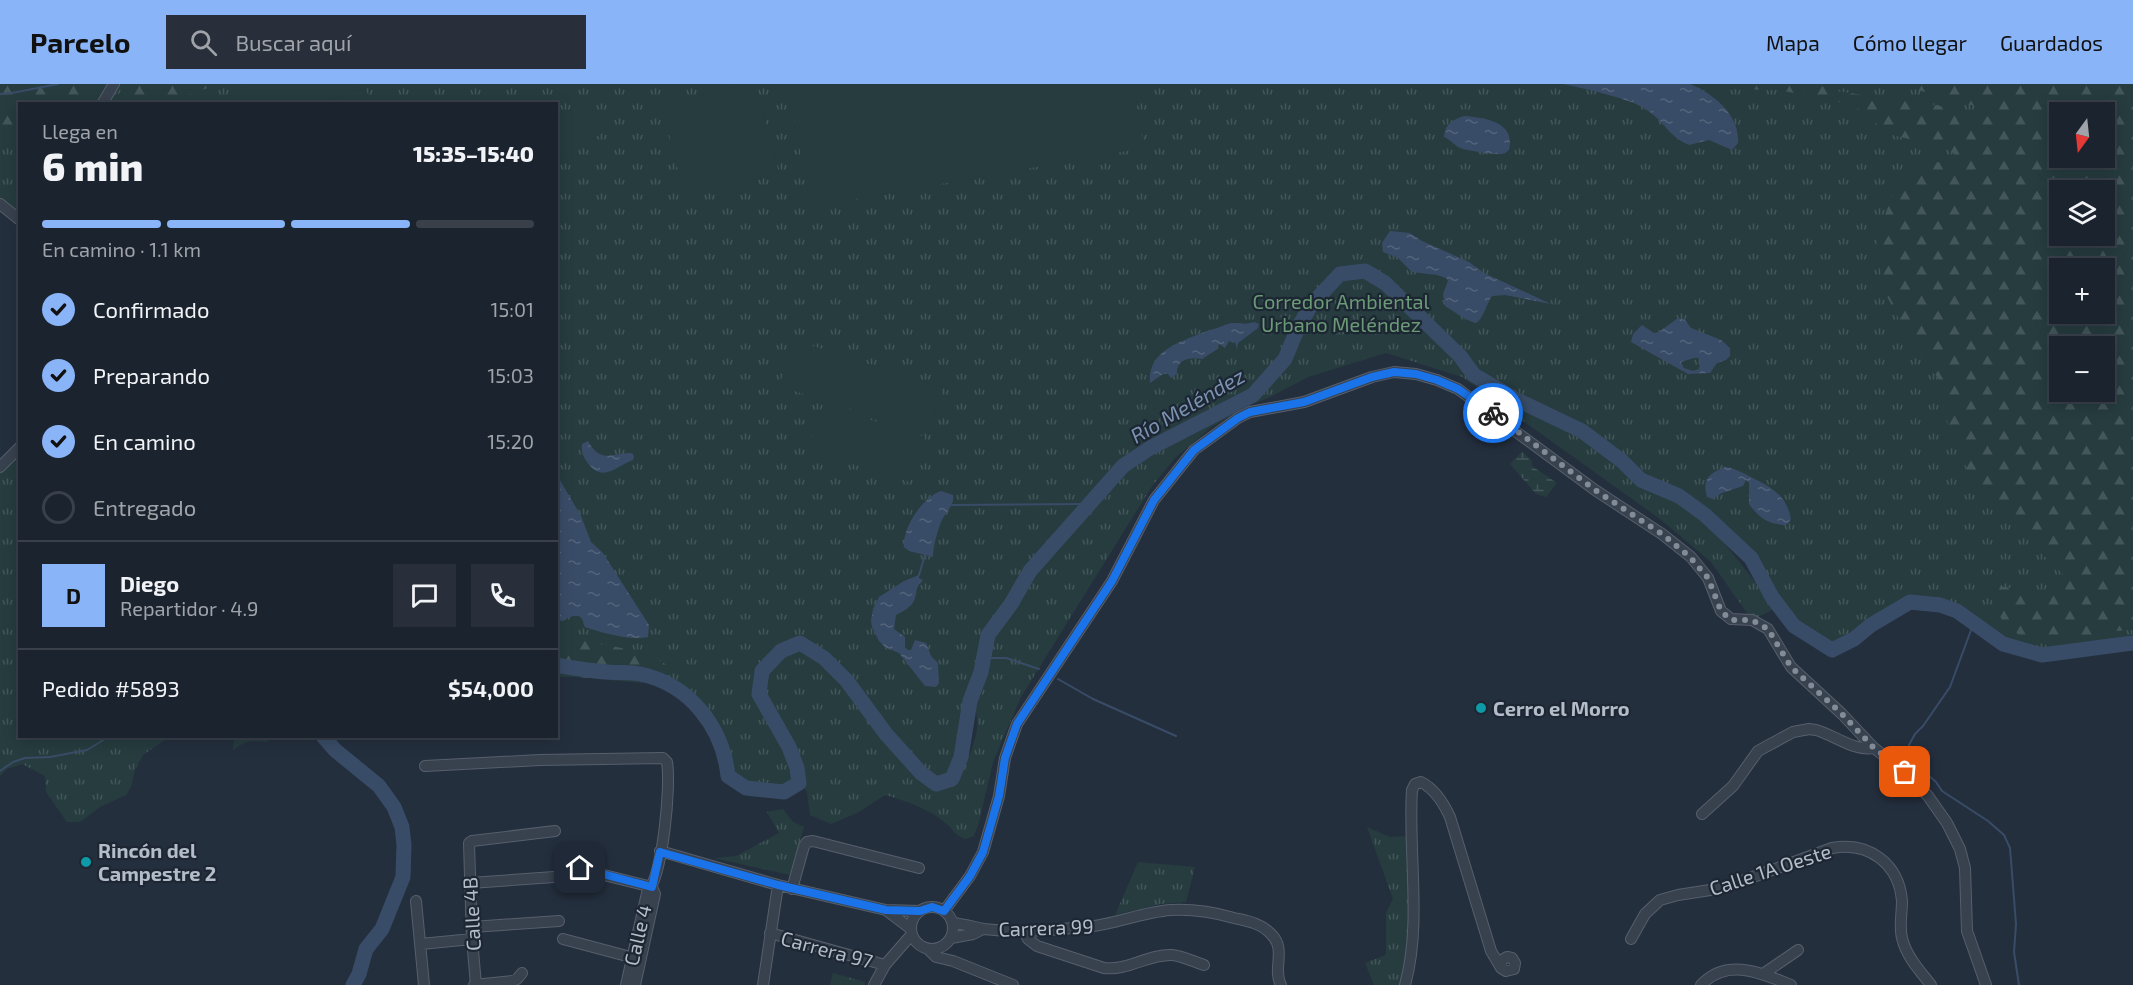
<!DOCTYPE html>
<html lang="es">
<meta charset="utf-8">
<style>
body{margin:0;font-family:"Exo 2",sans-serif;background:#282f3a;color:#f1f3f6;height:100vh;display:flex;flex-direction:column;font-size:22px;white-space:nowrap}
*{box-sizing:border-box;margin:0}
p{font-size:20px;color:#a0a4aa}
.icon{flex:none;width:33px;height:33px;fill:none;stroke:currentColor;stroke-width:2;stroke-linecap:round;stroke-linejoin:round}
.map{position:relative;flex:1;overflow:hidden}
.side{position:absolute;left:18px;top:18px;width:540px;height:636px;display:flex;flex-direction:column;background:#1b232e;border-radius:0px;box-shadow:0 3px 15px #0003,0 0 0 2px #39404a}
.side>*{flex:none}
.needle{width:39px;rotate:195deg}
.buttons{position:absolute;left:2049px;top:18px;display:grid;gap:12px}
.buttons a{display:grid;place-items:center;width:66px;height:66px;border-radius:0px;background:#1b232e;box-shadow:0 3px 15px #0003,0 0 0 2px #39404a;font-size:30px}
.pin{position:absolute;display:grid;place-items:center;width:51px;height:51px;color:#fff;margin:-26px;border-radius:12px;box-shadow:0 3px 9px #0006}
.courier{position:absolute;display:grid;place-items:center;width:60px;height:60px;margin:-30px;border:4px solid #1a73e8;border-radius:50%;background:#fff;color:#222;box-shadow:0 2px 8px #0007}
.overview em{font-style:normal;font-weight:800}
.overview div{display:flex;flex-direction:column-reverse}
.overview{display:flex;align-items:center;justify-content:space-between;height:102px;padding:0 24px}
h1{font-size:39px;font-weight:800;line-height:45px}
.bar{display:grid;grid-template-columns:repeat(4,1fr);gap:9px 6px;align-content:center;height:72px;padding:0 24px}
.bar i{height:8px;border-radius:4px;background:#39404a}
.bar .on{background:#8ab4f8}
.bar p{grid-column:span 4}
.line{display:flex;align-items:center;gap:15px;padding:0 24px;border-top:2px solid #39404a}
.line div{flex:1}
.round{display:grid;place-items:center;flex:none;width:63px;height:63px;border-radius:0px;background:#282f3a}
ol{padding:0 24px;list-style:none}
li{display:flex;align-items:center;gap:18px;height:66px}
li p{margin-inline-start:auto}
li .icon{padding:6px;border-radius:50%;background:#8ab4f8;color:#111;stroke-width:4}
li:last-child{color:#a0a4aa}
li i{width:33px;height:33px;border:3px solid #39404a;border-radius:50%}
header{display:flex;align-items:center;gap:36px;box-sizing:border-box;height:84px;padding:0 30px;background:#8ab4f8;color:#111}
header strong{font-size:28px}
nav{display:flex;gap:33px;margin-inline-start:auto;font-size:21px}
.search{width:420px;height:54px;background:#282f3a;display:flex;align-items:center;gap:15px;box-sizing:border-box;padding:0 21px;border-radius:0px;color:#a0a4aa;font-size:22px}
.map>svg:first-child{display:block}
</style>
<header>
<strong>Parcelo</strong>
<div class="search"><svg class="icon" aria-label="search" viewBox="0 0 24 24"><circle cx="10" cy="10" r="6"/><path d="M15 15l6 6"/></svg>Buscar aquí</div>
<nav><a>Mapa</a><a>Cómo llegar</a><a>Guardados</a></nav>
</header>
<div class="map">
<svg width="2133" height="901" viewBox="0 0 2133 901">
<defs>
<pattern id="grass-tufts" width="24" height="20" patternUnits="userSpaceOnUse" patternTransform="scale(1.5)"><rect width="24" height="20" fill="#263c3f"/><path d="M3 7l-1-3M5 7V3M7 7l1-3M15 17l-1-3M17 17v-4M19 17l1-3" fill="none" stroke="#435659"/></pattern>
<pattern id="forest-firs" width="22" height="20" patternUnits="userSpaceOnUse" patternTransform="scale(1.5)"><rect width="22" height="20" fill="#263c3f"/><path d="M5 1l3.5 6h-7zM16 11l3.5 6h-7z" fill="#435659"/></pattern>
<pattern id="wetland-marsh" width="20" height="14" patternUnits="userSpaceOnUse" patternTransform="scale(1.5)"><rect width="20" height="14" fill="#263c3f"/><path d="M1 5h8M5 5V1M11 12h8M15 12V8" fill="none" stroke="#435659"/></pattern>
<pattern id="water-ripples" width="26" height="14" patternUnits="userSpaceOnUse" patternTransform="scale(1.5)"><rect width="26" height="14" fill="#394c67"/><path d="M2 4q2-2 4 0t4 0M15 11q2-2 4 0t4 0" fill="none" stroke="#53647b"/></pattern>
</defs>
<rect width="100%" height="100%" fill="#242f3e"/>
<path fill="url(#grass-tufts)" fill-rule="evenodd" d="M0,0H2133V559L2042,571L2003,560L1957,527L1940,521L1910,518L1871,541L1854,555L1832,566L1794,542L1772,513L1751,474L1738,463L1727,450L1697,425L1776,524L1752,536L1711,478L1660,435L1462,293L1386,269L1308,293L1268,314L1247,322L1210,344L1175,374L1152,402L1021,613L993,678L979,738L974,752L965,755C952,750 953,744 943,737C925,723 906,717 885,711L859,728L831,740L810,731L807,708L799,699L784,708L746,704L728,692L726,672L712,640L682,607L641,590L557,581L556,20H20L19,136L0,120ZM2060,28H2104V74H2060ZM2060,106H2104V152H2060ZM2060,184H2104V230H2060ZM2060,262H2104V308H2060ZM970,620C984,632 975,655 970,671L962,672Z
M19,363L20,652L169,653L143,671L135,686L131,703L126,711L100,723L80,738H67L46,708L45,692L22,680L7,685L0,692V383Z
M234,653V652L273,653L266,658C252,656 244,657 233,666Z
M783,725L793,738L804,743L790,791L714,774L736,772L779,749L767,728Z
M1367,743L1390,753L1409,752L1411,844L1403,901H1374L1365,879L1386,871V829L1393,815Z
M1138,778L1195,783L1186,818L1161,820L1115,831Z
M833,889L865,898V901H830Z"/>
<path fill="url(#forest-firs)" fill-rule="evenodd" d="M0,0H96L76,19L20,20L19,63L0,47Z
M130,0H218L168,19H112L124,3Z
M1724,0H1818L1830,6L1916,19L1936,21L1989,33L1978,23L1897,0H2089L2133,3V546L2113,547L2073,557L2024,556L1993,526L1991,501C2018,505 2046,512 2070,497L1999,428L1970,392L1948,341L1940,297L1912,259L1884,207L1876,161L1884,133L1899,97L1918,91L1928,79L1961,76L1947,64L1888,50L1861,26L1831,15L1776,6L1729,5ZM2060,28H2104V74H2060ZM2060,106H2104V152H2060ZM2104,184V230H2060V184ZM2060,262H2104V308H2060Z
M556,552L649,569L668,582L642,599L577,593H557Z"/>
<path fill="url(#wetland-marsh)" d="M1522,367L1532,377V382L1557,399L1546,413L1536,410L1510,380Z"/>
<path fill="#263c3f" d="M252,0H367L321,19H231L227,11Z
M743,0H756L779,89L685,114L662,22Z
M788,0H1133L1144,64L810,123Z
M365,4L372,19H328Z
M583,18L601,50L557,74V33Z
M794,256L943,304L928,350L779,302Z
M823,321L925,353L910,398L808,366Z"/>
<path fill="url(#water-ripples)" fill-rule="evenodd" d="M1563,0H1690C1714,10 1740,31 1738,59L1732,66L1709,56L1689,61C1668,52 1665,38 1647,26C1633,15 1582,4 1563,0Z
M1464,32C1484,34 1516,37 1509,66C1505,69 1505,70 1500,70C1496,71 1464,66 1460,64C1454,61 1450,55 1444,53C1445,40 1452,36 1464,32Z
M1390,147L1410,149L1422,157L1469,178L1484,189L1551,220L1505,211L1492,212C1486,220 1484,234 1476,239C1465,236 1455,228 1445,222L1443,210L1448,197L1446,194L1437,191L1412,188L1398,174L1383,168L1382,159Z
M1678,234L1685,236L1691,244L1721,256L1730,264V272L1726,276L1717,279L1710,289L1688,290L1631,258L1633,250L1642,241L1654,249L1659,248ZM1694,274H1699L1700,279L1699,285L1693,287L1684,284L1681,278Z
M1254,238L1259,240L1258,244L1238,259L1237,265L1235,258L1233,259L1229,257L1225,264L1219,260L1216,266L1202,275C1190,273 1176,275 1177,290L1171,294L1168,290H1163L1150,299C1147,265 1184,257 1209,246C1218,245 1226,239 1234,239C1242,239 1246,241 1254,238Z
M588,357C600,379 610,370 630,369L633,370L634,373L633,376C616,382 602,400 587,378C583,372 581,367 582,360Z
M1725,383C1734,384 1739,387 1747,391C1768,402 1787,409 1791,436L1786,441C1768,440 1760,435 1749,420V399L1746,396L1743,402L1722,409L1713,415L1707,413C1702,394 1709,390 1725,383Z
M557,391L581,432L591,458L603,469L649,541L648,553C630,557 603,549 585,543C583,541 584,538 582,535C578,528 567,534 563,537L557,536Z
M941,407L953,411C955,422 945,428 941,438C937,449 933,462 933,473L909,467L904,463C902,444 923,413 941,407Z
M919,491V494L923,496C916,502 917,506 915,514C912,523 904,527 896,531L894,545L905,553V563L908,566H911L915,556L926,559L931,572L938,579L939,599L936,603L925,602L899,569L885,563L879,557L872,543L871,537L873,525L879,513L904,497Z"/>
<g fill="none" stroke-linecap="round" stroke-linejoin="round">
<path stroke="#394c67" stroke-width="2" d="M0,10L12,9L58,0
M952,421L1089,420
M919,491L925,471
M1974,538L1950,603L1923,642L1915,650L1909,661L1912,672L1918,682L1936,698L1942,707L1988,737L2004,751L2010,764L2016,840L2014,868L2019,901
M984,574H1006L1039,585
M1058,595L1093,615L1176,652
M0,687L13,678L25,674L50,673L87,666L110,652"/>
<path stroke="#394c67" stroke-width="15" d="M556,581C573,584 590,587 607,588C618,589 630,588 640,590C690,600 723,644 728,692L746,704L784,708L799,699L797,684L789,663L759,610L762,587L781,567L800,559L824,574L847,597L886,650L921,689L936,700L952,695L961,673L970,617L981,588L988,551L1011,520L1030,487L1123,382L1150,364L1253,311L1285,275L1297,246L1311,221L1340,190L1365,187L1385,199L1460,272L1474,291L1515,315L1582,347L1622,377L1641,396L1679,412L1705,431L1751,474L1772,513L1794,542L1832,566L1854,555L1871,541L1910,518L1940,521L1957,527L2003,560L2042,571L2133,559
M323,652L335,666L379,702L394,723L402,743L404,761L403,793L382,845L366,865L359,890L353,901"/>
<g stroke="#565f6c" stroke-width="12">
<path id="minor" d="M102,20L114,0
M0,120L20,136
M0,383L20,363
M425,682L540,676L663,674L667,678C671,702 663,791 647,809L626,901
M1702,730L1733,702L1758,667L1793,648L1809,645L1816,646C1834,651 1855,668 1874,664
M660,767L778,801L886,826L920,827
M580,785L652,803
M470,799L554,793
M792,805L804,762L807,758L813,757L919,784
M416,817L424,901
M911 844a21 21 0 1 1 42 0a21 21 0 1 1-42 0Z
M886,826L911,845
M944,827L970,792L983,768L999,712L1005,674L1017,640L1112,497L1154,416L1194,366L1238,334L1250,328L1304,318L1372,293L1394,288L1416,290L1437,296L1458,305L1595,406L1662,450L1691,473L1708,494L1721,527L1731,535L1752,536L1768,545L1791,583L1842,630L1874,664L1905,688L1928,712L1947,739L1960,765L1965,784L1967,847L1986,901
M953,839C963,840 974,843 984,845C1017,849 1052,846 1085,843C1114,841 1142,828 1171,826C1192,825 1213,828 1234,834C1247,837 1261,839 1271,850C1287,865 1272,885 1281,901
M472,843L559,837
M1024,847L1028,855L1037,862L1104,884C1128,887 1148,870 1172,871C1183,872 1194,878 1204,881
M770,849L885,881
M951,854L973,850L983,845
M563,855L638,875
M1631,855L1645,830L1660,816L1678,811L1723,804L1832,764C1869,757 1899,780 1902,817C1902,830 1899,842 1902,854C1906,872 1920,887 1931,901
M421,860L472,855
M928,865L936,873L953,877L1013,901
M1763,890L1798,866
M474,901L512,897L517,895L522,889
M476,901L472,855L469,759L472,757L555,747
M635,901L655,810L652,803
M763,901L778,801
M874,901L885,881L912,850
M1405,901C1422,840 1408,769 1412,706L1415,700L1421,698C1435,705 1444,720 1450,733L1491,867L1501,884L1506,887L1514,885L1515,879L1512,874L1507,873L1502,876L1500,881
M1701,901C1727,873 1761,889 1791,901"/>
</g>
<use href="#minor" stroke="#38414e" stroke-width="10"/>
</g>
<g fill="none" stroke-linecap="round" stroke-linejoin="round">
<path stroke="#828b98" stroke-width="6" stroke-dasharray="0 10.8" d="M1493,329L1595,406L1662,450L1690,473L1708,494L1721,527L1731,536H1752L1768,545L1791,583L1842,630L1874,664L1905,688"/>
<path stroke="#1a73e8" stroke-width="8" d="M580,784L652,803L660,768L778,801L886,826L920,827L932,823L944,827L970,792L983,768L999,712L1005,674L1017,640L1112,497L1154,416L1194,366L1238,334L1250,328L1304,318L1372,293L1394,288L1416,290L1437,296L1458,305L1493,329"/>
</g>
<g fill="#0f9aa8" stroke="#1d2633" stroke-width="2">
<circle cx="1481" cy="624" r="6"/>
<circle cx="86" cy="778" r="6"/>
</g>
<g text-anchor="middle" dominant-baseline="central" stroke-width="4.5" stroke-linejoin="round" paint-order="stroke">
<g font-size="20" fill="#6b9a76" stroke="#1d2633">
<text x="1341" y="217">Corredor Ambiental<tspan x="1341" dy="23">Urbano Meléndez</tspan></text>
</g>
<g font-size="20" font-weight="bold" fill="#b4bcc9" stroke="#1d2633" text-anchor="start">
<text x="1493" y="624">Cerro el Morro</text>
<text x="98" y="766">Rincón del<tspan x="98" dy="23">Campestre 2</tspan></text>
</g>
<g font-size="20" fill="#b4bcc9" stroke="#1d2633">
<text transform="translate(1770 785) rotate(-18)">Calle 1A Oeste</text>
<text transform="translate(471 830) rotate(-93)">Calle 4B</text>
<text transform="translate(1046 843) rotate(-2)">Carrera 99</text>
<text transform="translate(637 851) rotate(-77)">Calle 4</text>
<text transform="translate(827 865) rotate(15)">Carrera 97</text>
</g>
<g font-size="21" font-style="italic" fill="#7c92b1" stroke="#1d2633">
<text transform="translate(1187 321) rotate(-30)">Río Meléndez</text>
</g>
</g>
</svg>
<div class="buttons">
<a><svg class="needle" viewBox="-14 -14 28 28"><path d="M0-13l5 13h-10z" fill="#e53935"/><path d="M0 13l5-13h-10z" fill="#a0a4aa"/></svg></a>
<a><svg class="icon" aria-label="layers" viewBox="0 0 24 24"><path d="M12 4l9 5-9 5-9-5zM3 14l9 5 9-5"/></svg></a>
<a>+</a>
<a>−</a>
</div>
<div class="pin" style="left:1905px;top:688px;background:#ea580c"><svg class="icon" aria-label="bag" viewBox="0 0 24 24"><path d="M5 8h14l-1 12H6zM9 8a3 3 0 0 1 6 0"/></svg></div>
<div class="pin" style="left:580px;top:784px;background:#1f2937"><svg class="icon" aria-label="home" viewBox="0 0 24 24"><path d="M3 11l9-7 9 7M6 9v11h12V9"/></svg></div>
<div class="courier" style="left:1493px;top:329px"><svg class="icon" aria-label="bike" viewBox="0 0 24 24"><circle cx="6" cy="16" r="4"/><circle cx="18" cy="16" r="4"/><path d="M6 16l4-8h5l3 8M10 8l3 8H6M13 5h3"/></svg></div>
<section class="side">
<div class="overview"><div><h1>6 min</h1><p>Llega en</p></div><em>15:35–15:40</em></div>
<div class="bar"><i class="on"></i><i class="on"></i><i class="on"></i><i></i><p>En camino · 1.1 km</p></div>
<ol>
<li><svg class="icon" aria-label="check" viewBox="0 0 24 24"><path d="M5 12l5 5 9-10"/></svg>Confirmado<p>15:01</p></li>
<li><svg class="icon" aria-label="check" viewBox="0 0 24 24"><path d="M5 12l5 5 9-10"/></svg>Preparando<p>15:03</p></li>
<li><svg class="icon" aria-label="check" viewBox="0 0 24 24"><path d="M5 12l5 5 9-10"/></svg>En camino<p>15:20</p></li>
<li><i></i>Entregado</li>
</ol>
<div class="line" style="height:108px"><b class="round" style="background:#8ab4f8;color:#111">D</b><div><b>Diego</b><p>Repartidor · 4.9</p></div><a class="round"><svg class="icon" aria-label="chat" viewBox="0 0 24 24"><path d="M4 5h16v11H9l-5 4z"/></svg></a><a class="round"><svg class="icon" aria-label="phone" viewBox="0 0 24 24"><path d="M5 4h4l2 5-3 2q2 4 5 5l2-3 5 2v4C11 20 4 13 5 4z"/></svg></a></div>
<div class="line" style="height:78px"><div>Pedido #5893</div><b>$54,000</b></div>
</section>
</div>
